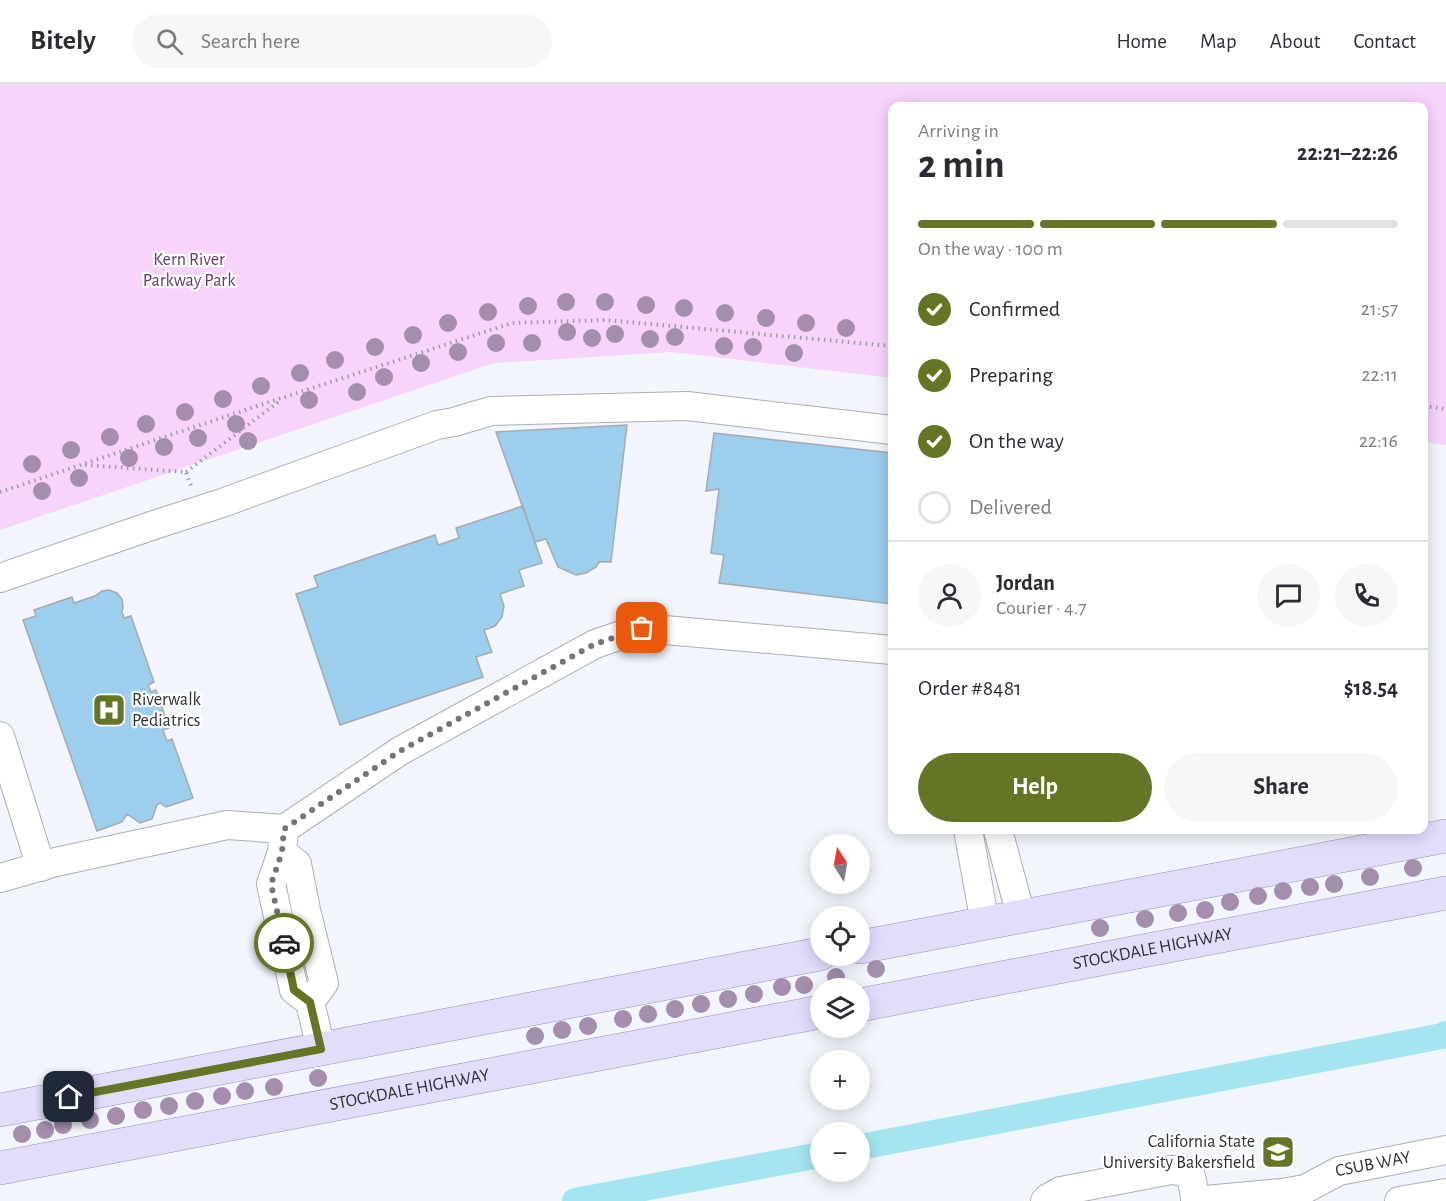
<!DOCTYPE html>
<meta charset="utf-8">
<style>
body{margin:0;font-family:"Alegreya Sans",sans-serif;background:#f7f7f7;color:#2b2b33;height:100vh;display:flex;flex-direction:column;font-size:22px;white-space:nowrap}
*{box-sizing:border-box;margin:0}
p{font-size:20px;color:#7c7c81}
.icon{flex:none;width:33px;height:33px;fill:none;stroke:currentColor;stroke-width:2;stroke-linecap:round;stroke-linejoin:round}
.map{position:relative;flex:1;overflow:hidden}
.panel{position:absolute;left:888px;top:18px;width:540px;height:732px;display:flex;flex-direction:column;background:#fff;border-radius:12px;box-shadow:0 3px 15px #0003}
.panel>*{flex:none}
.needle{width:39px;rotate:349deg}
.tools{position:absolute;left:810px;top:750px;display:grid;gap:12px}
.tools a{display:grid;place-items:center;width:60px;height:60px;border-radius:50%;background:#fff;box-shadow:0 3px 15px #0003;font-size:30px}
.pin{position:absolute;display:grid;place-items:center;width:51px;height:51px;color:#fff;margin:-26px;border-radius:12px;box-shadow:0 3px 9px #0006}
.courier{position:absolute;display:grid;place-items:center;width:60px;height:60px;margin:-30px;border:4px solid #647625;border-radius:50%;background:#fff;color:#222;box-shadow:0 2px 8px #0007}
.headline em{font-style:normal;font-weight:700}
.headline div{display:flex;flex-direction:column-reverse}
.headline{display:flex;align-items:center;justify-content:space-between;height:102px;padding:0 30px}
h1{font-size:39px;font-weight:700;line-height:45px}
.bar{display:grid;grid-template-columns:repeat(4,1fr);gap:9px 6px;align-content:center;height:72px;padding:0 30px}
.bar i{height:8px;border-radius:4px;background:#e1e1e2}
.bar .selected{background:#647625}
.bar p{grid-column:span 4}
.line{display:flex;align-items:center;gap:15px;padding:0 30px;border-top:2px solid #e1e1e2}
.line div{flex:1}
.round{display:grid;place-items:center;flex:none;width:63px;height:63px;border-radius:32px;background:#f7f7f7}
ol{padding:0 30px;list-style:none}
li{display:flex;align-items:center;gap:18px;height:66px}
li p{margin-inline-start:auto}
li .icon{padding:6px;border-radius:50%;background:#647625;color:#fff;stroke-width:4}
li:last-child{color:#7c7c81}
li i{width:33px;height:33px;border:3px solid #e1e1e2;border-radius:50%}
.action{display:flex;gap:12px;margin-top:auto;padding:12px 30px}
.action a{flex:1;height:69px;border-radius:36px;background:#647625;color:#fff;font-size:24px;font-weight:700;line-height:69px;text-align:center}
.action a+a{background:#f7f7f7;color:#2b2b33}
header{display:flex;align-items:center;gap:36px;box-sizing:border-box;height:84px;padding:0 30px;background:#fff;border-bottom:2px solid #e1e1e2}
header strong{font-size:28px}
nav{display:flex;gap:33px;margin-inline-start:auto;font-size:21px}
.search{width:420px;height:54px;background:#f7f7f7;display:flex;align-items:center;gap:15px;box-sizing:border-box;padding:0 21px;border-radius:33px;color:#7c7c81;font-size:22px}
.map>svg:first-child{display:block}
</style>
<header>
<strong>Bitely</strong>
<div class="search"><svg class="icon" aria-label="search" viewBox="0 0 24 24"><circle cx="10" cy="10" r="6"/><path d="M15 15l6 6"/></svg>Search here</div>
<nav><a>Home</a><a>Map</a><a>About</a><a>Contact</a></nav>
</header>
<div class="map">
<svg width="1446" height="1117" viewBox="0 0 1446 1117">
<rect width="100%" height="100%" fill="#f2f5fb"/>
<path fill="#f8d4fd" d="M0,0H1446V361L1424,358V22H892V294L672,268L494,279L0,446Z"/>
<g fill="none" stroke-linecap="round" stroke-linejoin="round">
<path stroke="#a3e6ef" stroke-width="26" d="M860,1063L1385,963L1442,952L1446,950
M575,1117L820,1071"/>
</g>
<path fill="#9cceed" stroke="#a5aaae" stroke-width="1.5" d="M627,341L611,478H599L596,483L586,489L576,491L558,483L546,455L535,458L496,348Z
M714,349L892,369V520L719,499L724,471L711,469L719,405L706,407Z
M523,422L542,479L519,486L524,502L500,510L504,522L502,533L495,542L484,546L492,568L476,573L483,593L340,641L296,510L318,503L314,492L435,451L438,461L459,454L456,444Z
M109,506L117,509L122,515L123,523L122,528L124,534L131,532L154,598L148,601L151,608L156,606L169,644L163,646L167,657L172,655L193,714L166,723L160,719L157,721L152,735L140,739L127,730L122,738L97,747L23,536L36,532L34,526L72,513L74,519L95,512L102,507Z"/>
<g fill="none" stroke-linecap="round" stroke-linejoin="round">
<g stroke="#acafb4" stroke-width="30">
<g id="minor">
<path d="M0,494L151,442L222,419L437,341L454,338L491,327L687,322L892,346"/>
<path d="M0,652L41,783"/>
<path d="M968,746L985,839"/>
<path d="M998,746L1021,832"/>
<path d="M282,768L297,780L306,826L324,899L310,918L294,906L271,800L282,768L284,745L400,667L595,560L642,544L892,566"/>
<path d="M0,794L56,778L227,741L284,745"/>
<path d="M310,918L321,965"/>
<path d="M1045,1117L1048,1114L1061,1107L1171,1086L1182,1087L1191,1092L1196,1117"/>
<path id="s1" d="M1195,1117L1282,1109L1305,1105L1339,1087L1446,1066"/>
<path d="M1399,1117L1446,1109"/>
</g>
</g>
<g stroke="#9791b4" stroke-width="34">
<g id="major">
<path d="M860,863L1446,752"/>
<path id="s2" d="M860,921L1446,809"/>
<path d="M0,1026L820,870"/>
<path id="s3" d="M0,1084L820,928"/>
</g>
</g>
<path stroke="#9b9da2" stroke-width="4" stroke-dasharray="1.5 4.5" stroke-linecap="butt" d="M1424,322L1446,325
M85,381L186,388L191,402
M186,388L281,316
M0,408L254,323L512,239L606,236L892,262"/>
<use href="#minor" stroke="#fff" stroke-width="28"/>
<use href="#major" stroke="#e3ddfd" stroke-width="33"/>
</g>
<g fill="#a48ead">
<circle cx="566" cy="218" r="9"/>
<circle cx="605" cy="218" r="9"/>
<circle cx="646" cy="221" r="9"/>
<circle cx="528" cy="222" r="9"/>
<circle cx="684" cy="224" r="9"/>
<circle cx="488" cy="228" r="9"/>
<circle cx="725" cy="229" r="9"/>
<circle cx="766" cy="234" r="9"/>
<circle cx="448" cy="239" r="9"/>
<circle cx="806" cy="239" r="9"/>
<circle cx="846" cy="244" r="9"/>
<circle cx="567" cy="248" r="9"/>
<circle cx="615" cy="250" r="9"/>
<circle cx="413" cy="251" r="9"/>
<circle cx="675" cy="253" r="9"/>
<circle cx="592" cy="254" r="9"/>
<circle cx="650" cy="255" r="9"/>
<circle cx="496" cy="259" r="9"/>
<circle cx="532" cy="259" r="9"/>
<circle cx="724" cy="262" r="9"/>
<circle cx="375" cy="263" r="9"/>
<circle cx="753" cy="263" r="9"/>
<circle cx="458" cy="268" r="9"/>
<circle cx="794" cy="269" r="9"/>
<circle cx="335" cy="276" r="9"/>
<circle cx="421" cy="279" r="9"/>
<circle cx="300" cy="289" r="9"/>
<circle cx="384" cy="293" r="9"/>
<circle cx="261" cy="302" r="9"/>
<circle cx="357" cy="308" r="9"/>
<circle cx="223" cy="315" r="9"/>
<circle cx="309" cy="316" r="9"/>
<circle cx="185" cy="328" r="9"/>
<circle cx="146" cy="340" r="9"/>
<circle cx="236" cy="340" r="9"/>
<circle cx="110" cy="353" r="9"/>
<circle cx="198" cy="354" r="9"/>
<circle cx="248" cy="357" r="9"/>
<circle cx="164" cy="363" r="9"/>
<circle cx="71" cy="366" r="9"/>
<circle cx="129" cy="374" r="9"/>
<circle cx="32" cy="380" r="9"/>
<circle cx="79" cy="394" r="9"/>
<circle cx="42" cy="407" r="9"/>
<circle cx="1413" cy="784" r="9"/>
<circle cx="1370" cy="793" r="9"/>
<circle cx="1334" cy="800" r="9"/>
<circle cx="1310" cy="803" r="9"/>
<circle cx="1283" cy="807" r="9"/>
<circle cx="1258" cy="812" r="9"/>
<circle cx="1230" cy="818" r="9"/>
<circle cx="1205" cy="826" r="9"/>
<circle cx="1178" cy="829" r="9"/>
<circle cx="1145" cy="835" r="9"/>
<circle cx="1100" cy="844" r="9"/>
<circle cx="876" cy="885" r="9"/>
<circle cx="836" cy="893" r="9"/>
<circle cx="804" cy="901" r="9"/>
<circle cx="782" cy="903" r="9"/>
<circle cx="754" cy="910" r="9"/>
<circle cx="728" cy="915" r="9"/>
<circle cx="701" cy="920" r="9"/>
<circle cx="675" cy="925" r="9"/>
<circle cx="648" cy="930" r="9"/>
<circle cx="623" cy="935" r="9"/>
<circle cx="588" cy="942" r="9"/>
<circle cx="562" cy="946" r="9"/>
<circle cx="535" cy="952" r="9"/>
<circle cx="318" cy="994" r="9"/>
<circle cx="274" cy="1003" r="9"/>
<circle cx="245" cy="1007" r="9"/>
<circle cx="222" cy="1012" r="9"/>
<circle cx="195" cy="1017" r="9"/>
<circle cx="169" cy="1022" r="9"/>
<circle cx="143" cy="1026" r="9"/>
<circle cx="116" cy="1032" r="9"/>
<circle cx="90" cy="1036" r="9"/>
<circle cx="63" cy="1041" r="9"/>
<circle cx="45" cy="1046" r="9"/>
<circle cx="22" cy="1050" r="9"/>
</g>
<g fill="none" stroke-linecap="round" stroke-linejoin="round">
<path stroke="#727478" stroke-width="6" stroke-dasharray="0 10.8" d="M284,859L271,800L282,768L284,745L400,667L595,560L642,544"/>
<path stroke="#647625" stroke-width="8" d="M69,1013L321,965L310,918L294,906L284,859"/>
</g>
<defs>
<g id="hospital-square" transform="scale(1.725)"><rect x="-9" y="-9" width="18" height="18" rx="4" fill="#647625" stroke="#fff"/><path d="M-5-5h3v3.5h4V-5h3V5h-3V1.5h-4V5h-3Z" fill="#fff"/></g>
<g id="university-square" transform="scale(1.725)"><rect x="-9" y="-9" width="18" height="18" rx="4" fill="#647625" stroke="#fff"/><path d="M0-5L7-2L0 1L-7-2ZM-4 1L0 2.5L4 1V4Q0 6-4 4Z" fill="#fff"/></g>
</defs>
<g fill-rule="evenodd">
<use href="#hospital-square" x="109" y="626"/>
<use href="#university-square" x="1278" y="1068"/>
</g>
<g text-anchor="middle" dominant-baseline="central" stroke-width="4.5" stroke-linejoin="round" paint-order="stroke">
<g font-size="18" fill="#65396d" stroke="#fff">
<text x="189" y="176">Kern River<tspan x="189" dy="21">Parkway Park</tspan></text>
</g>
<g font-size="18" fill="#2d2f31" stroke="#fff" text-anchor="start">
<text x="132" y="616">Riverwalk<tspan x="132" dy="21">Pediatrics</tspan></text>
<text x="1255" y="1058" text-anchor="end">California State<tspan x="1255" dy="21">University Bakersfield</tspan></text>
</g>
<g font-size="18" fill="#2d2f31" stroke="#fff">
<text stroke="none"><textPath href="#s2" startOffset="298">STOCKDALE HIGHWAY</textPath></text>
<text stroke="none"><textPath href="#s3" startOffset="417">STOCKDALE HIGHWAY</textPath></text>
<text stroke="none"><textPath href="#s1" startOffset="184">CSUB WAY</textPath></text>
</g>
</g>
</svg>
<div class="tools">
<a><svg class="needle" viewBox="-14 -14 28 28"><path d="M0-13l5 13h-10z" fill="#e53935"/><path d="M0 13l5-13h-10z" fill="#7c7c81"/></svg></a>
<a><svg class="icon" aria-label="locate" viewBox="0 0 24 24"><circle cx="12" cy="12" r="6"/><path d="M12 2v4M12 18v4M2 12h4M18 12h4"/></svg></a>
<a><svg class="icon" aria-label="layers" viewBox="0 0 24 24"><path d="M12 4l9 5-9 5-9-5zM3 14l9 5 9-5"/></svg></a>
<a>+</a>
<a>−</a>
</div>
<div class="pin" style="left:642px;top:544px;background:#ea580c"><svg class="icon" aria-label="bag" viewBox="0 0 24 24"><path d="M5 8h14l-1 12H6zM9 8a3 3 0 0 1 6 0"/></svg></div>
<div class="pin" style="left:69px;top:1013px;background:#1f2937"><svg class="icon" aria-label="home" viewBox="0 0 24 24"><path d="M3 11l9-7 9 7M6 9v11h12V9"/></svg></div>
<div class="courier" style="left:284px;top:859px"><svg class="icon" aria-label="car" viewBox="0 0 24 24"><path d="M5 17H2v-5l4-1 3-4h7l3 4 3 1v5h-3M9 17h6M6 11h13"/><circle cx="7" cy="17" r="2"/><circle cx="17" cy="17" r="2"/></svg></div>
<section class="panel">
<div class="headline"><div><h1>2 min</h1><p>Arriving in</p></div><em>22:21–22:26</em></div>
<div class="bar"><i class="selected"></i><i class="selected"></i><i class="selected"></i><i></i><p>On the way · 100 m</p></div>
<ol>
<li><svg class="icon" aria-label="check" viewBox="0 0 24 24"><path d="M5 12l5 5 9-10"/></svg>Confirmed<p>21:57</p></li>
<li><svg class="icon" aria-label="check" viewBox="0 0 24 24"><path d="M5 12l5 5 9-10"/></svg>Preparing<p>22:11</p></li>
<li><svg class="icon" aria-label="check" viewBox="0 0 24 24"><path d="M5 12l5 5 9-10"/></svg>On the way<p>22:16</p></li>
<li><i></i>Delivered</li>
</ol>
<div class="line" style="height:108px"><a class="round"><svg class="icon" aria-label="person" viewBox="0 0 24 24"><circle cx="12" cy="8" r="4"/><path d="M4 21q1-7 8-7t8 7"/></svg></a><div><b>Jordan</b><p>Courier · 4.7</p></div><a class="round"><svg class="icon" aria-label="chat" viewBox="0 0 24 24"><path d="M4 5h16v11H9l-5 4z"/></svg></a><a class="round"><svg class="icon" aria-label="phone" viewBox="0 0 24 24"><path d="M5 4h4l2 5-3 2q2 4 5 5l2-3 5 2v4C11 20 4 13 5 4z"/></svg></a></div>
<div class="line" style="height:78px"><div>Order #8481</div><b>$18.54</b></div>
<div class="action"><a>Help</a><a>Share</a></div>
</section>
</div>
